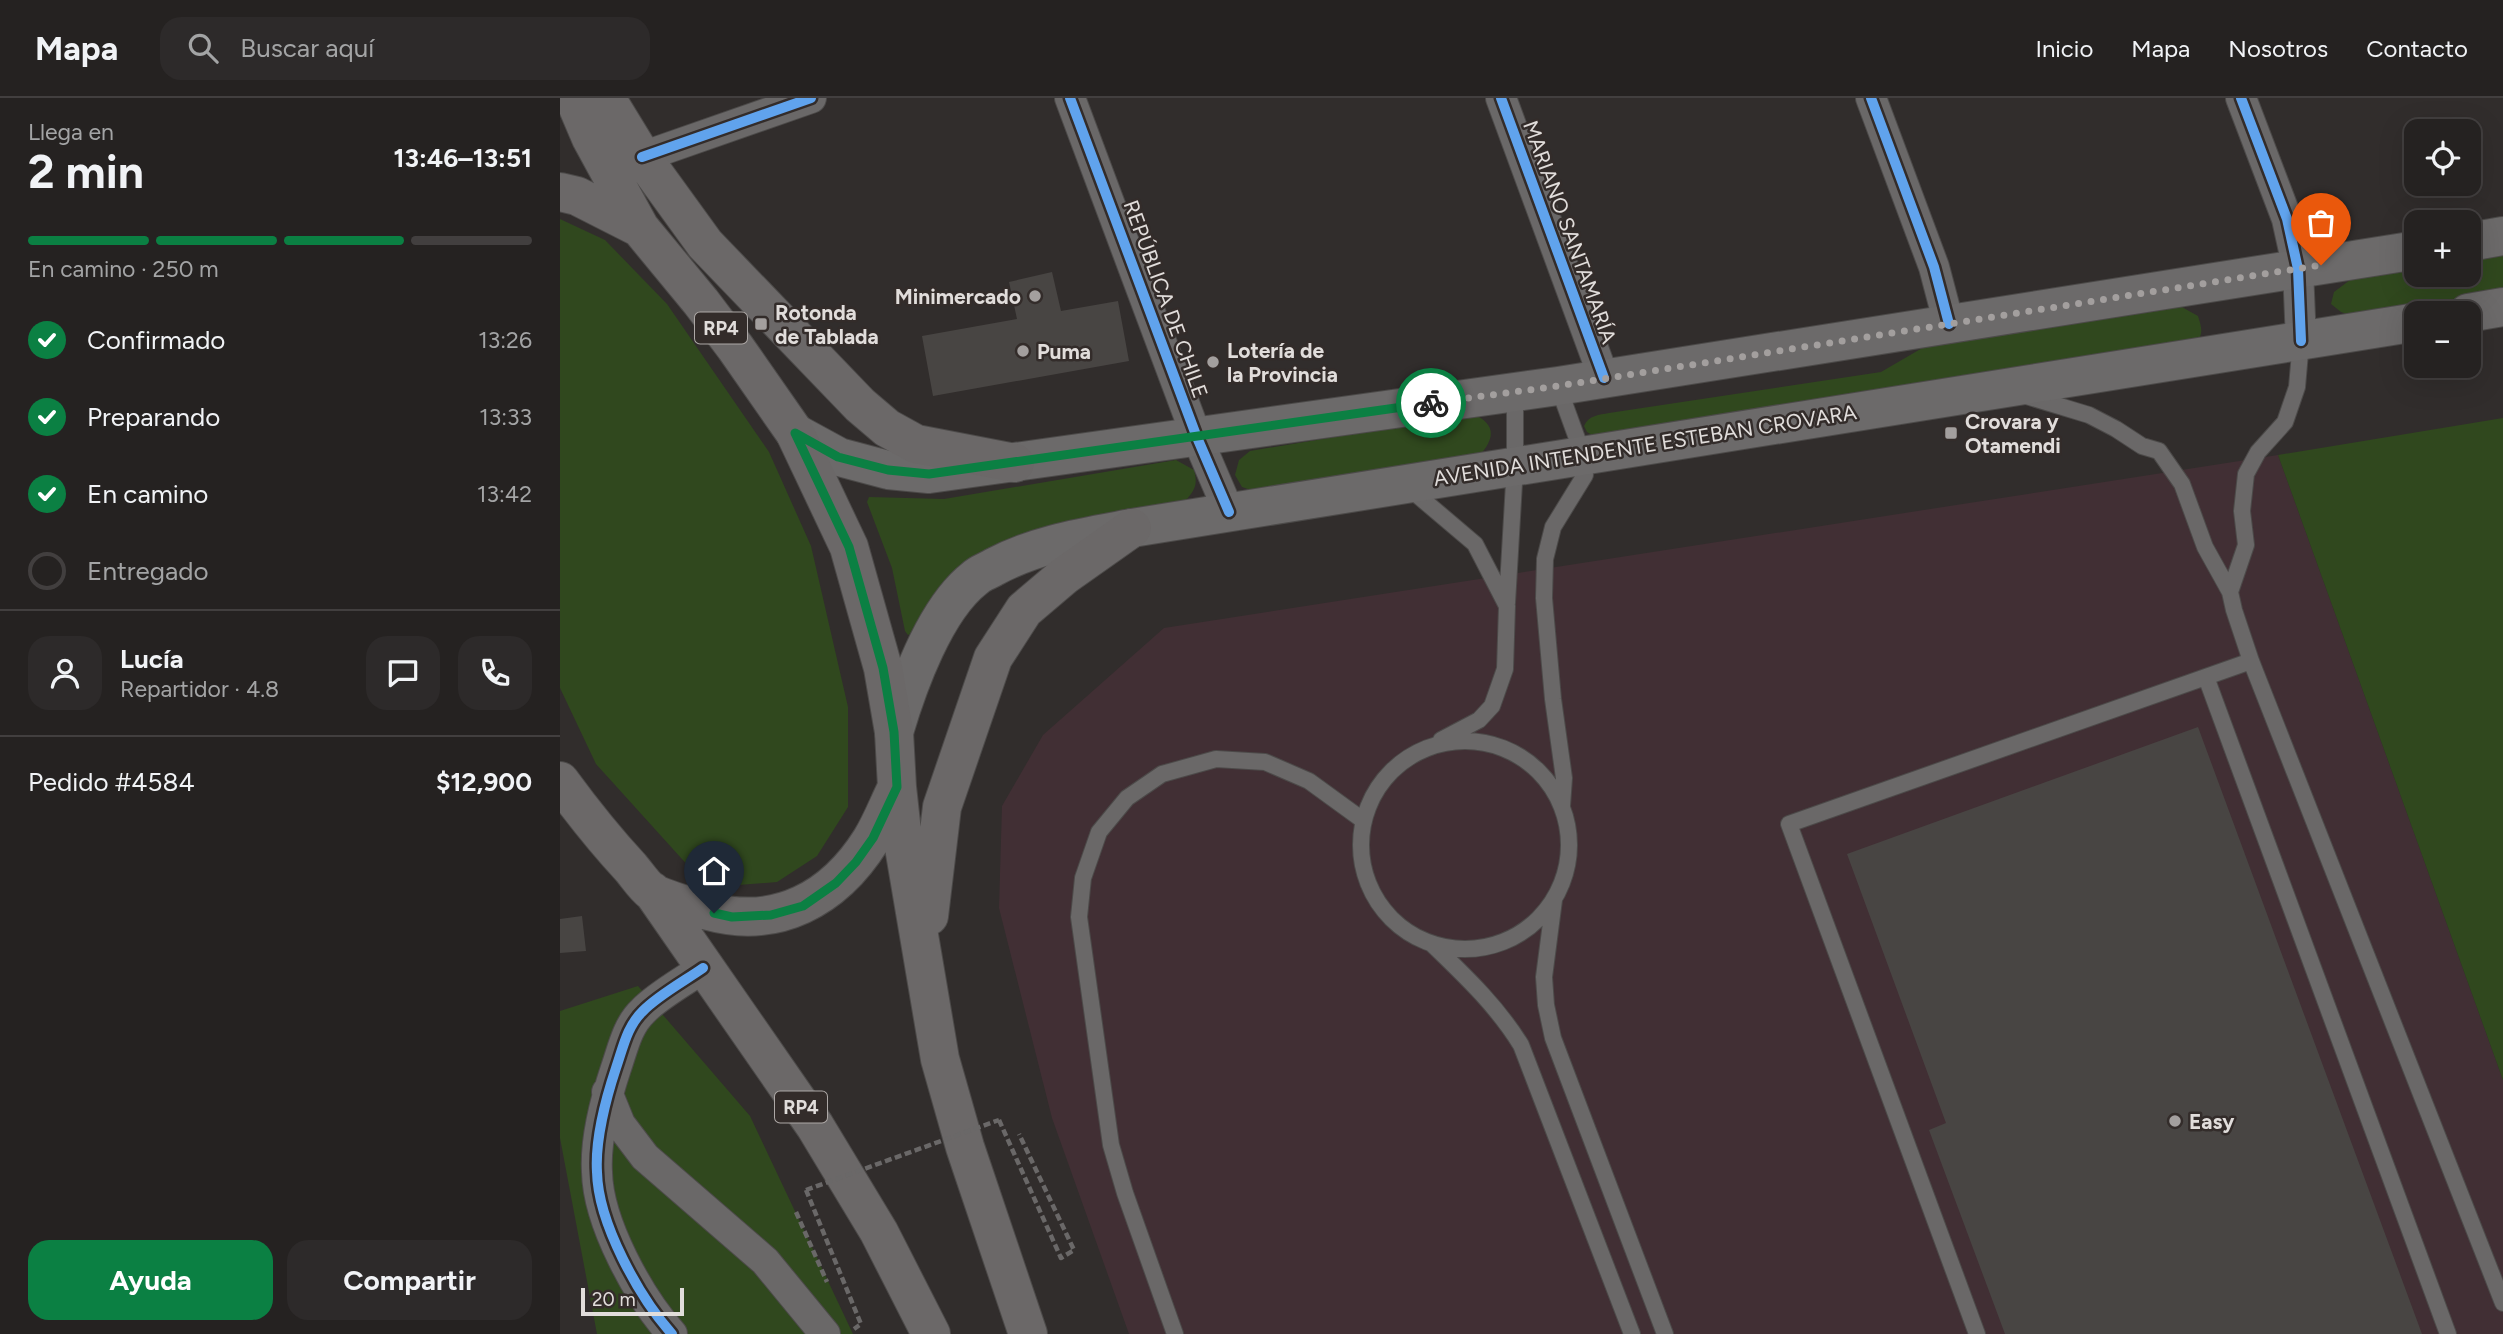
<!DOCTYPE html>
<html lang="es">
<meta charset="utf-8">
<style>
body{margin:0;font-family:Figtree,sans-serif;background:#2d2a2a;color:#f1f3f6;height:100vh;display:flex;flex-direction:column;font-size:26px;white-space:nowrap}
*{box-sizing:border-box;margin:0}
p{font-size:23px;color:#a3a4a5}
.icon{flex:none;width:38px;height:38px;fill:none;stroke:currentColor;stroke-width:2;stroke-linecap:round;stroke-linejoin:round}
.map{position:relative;flex:1;overflow:hidden}
.panel{display:flex;flex-direction:column;background:#252221;width:560px}
.panel>*{flex:none}
.buttons{position:absolute;left:1844px;top:21px;display:grid;gap:14px}
.buttons a{display:grid;place-items:center;width:77px;height:77px;border-radius:14px;background:#252221;box-shadow:0 7px 28px #0002,0 0 0 2px #423f3f;font-size:35px}
.scale{position:absolute;left:21px;bottom:18px;width:103px;box-sizing:border-box;padding-left:7px;border:4px solid #e1dddb;border-top:0;font-size:19px;line-height:24px;white-space:nowrap;color:#e1dddb;-webkit-text-stroke:5px #332c2a;paint-order:stroke}
.pin{position:absolute;display:grid;place-items:center;width:60px;height:60px;color:#fff;margin:-72px -30px;border-radius:50% 50% 50% 0;rotate:-45deg;box-shadow:0 0 7px #0007}
.pin .icon{rotate:45deg}
.courier{position:absolute;display:grid;place-items:center;width:70px;height:70px;margin:-35px;border:5px solid #0b8043;border-radius:50%;background:#fff;color:#222;box-shadow:0 2px 9px #0007}
.overview em{font-style:normal;font-weight:700}
.overview div{display:flex;flex-direction:column-reverse}
.overview{display:flex;align-items:center;justify-content:space-between;height:119px;padding:0 28px}
h1{font-size:46px;font-weight:700;line-height:52px}
.bar{display:grid;grid-template-columns:repeat(4,1fr);gap:10px 7px;align-content:center;height:84px;padding:0 28px}
.bar i{height:9px;border-radius:5px;background:#423f3f}
.bar .active{background:#0b8043}
.bar p{grid-column:span 4}
.line{display:flex;align-items:center;gap:18px;padding:0 28px;border-top:2px solid #423f3f}
.line div{flex:1}
.round{display:grid;place-items:center;flex:none;width:74px;height:74px;border-radius:21px;background:#2d2a2a}
ol{padding:0 28px;list-style:none}
li{display:flex;align-items:center;gap:21px;height:77px}
li p{margin-inline-start:auto}
li .icon{padding:7px;border-radius:50%;background:#0b8043;color:#fff;stroke-width:4}
li:last-child{color:#a3a4a5}
li i{width:38px;height:38px;border:4px solid #423f3f;border-radius:50%}
.primary-button{display:flex;gap:14px;margin-top:auto;padding:14px 28px}
.primary-button a{flex:1;height:80px;border-radius:21px;background:#0b8043;color:#fff;font-size:28px;font-weight:700;line-height:80px;text-align:center}
.primary-button a+a{background:#2d2a2a;color:#f1f3f6}
header{display:flex;align-items:center;gap:42px;box-sizing:border-box;height:98px;padding:0 35px;background:#252221;border-bottom:2px solid #423f3f}
header strong{font-size:33px}
nav{display:flex;gap:38px;margin-inline-start:auto;font-size:24px}
.search{width:490px;height:63px;background:#2d2a2a;display:flex;align-items:center;gap:18px;box-sizing:border-box;padding:0 24px;border-radius:21px;color:#a3a4a5;font-size:26px}
main{display:flex;flex:1;min-height:0}
.map>svg:first-child{display:block}
</style>
<header>
<strong>Mapa</strong>
<div class="search"><svg class="icon" aria-label="search" viewBox="0 0 24 24"><circle cx="10" cy="10" r="6"/><path d="M15 15l6 6"/></svg>Buscar aquí</div>
<nav><a>Inicio</a><a>Mapa</a><a>Nosotros</a><a>Contacto</a></nav>
</header>
<main>
<section class="panel">
<div class="overview"><div><h1>2 min</h1><p>Llega en</p></div><em>13:46–13:51</em></div>
<div class="bar"><i class="active"></i><i class="active"></i><i class="active"></i><i></i><p>En camino · 250 m</p></div>
<ol>
<li><svg class="icon" aria-label="check" viewBox="0 0 24 24"><path d="M5 12l5 5 9-10"/></svg>Confirmado<p>13:26</p></li>
<li><svg class="icon" aria-label="check" viewBox="0 0 24 24"><path d="M5 12l5 5 9-10"/></svg>Preparando<p>13:33</p></li>
<li><svg class="icon" aria-label="check" viewBox="0 0 24 24"><path d="M5 12l5 5 9-10"/></svg>En camino<p>13:42</p></li>
<li><i></i>Entregado</li>
</ol>
<div class="line" style="height:126px"><a class="round"><svg class="icon" aria-label="person" viewBox="0 0 24 24"><circle cx="12" cy="8" r="4"/><path d="M4 21q1-7 8-7t8 7"/></svg></a><div><b>Lucía</b><p>Repartidor · 4.8</p></div><a class="round"><svg class="icon" aria-label="chat" viewBox="0 0 24 24"><path d="M4 5h16v11H9l-5 4z"/></svg></a><a class="round"><svg class="icon" aria-label="phone" viewBox="0 0 24 24"><path d="M5 4h4l2 5-3 2q2 4 5 5l2-3 5 2v4C11 20 4 13 5 4z"/></svg></a></div>
<div class="line" style="height:91px"><div>Pedido #4584</div><b>$12,900</b></div>
<div class="primary-button"><a>Ayuda</a><a>Compartir</a></div>
</section>
<div class="map">
<svg width="1943" height="1236" viewBox="0 0 1943 1236">
<rect width="100%" height="100%" fill="#312d2c"/>
<path fill="#412f34" d="M1718,357L1943,982V1236H569L492,1020L439,810L442,708L483,637L604,530Z"/>
<path fill="#30481e" d="M0,121L45,142L107,206L209,354L251,448L288,609V709L257,758L217,784L178,787L131,771L36,666L0,590Z
M1943,157V197L1796,219L1781,214L1771,206L1774,194L1790,182L1857,171V177H1909V162Z
M1620,208L1638,218C1641,228 1644,235 1637,244L1032,337L1027,334L1024,328C1029,317 1039,317 1049,315L1321,274L1364,249Z
M913,316C936,326 935,340 920,357L697,394L682,389L675,377L679,362L690,353Z
M1943,320V982L1718,357Z
M616,362L634,372C638,386 635,392 626,402L548,417L348,537L345,533L332,470L307,404L309,399L384,401Z
M78,888L190,1018L293,1236H37L0,1040V913Z"/>
<path fill="#484543" d="M492,174L501,213L558,203L569,263L373,298L362,238L457,221L449,184Z
M1638,629L1862,1236H1445L1369,1032L1386,1025L1287,756Z
M22,818L26,853L0,855V821Z"/>
<g fill="none" stroke-linecap="round" stroke-linejoin="round">
<g stroke="#4c4a49" stroke-width="18">
<path id="service" d="M998,288L1023,357L1025,377L993,429L985,461L984,500L993,601L1004,680L1002,708
M1463,297L1529,317L1556,331L1582,348L1599,353L1622,386L1645,449L1670,494L1674,512L1691,563L1943,1205
M849,390L915,446L947,508L945,571L932,608L919,622L881,642
M1670,494L1686,447L1682,413L1686,376L1698,354L1725,324L1737,289L1741,243
M947,505L955,368V294
M1646,579L1888,1236
M801 747a104 104 0 1 1 208 0a104 104 0 1 1-208 0Z
M994,802L984,879L986,907L993,940L1105,1236
M872,846C905,878 937,908 961,947L1072,1236
M615,1236L565,1095L551,1047L519,819L523,780L539,734L567,700L602,676L656,661L705,664L749,683L804,723
M1417,1236L1229,726L1691,563"/>
</g>
<g stroke="#4c4a49" stroke-width="32">
<path id="minor" d="M510,0L636,337L669,414
M941,0L1044,280
M1311,0L1374,169L1389,226
M1681,0L1727,121L1738,171L1741,243
M82,59L251,0
M47,994L60,1026L85,1059L205,1163L265,1236
M112,1236C79,1199 38,1125 37,1074C35,1043 46,1000 56,970C63,950 67,928 83,913C97,898 126,882 143,870"/>
</g>
<g stroke="#4c4a49" stroke-width="40">
<path id="secondary" d="M1909,144L1943,138
M1908,215L1943,209
M235,335L279,359L328,372L369,376L998,288L1857,152
M334,634C348,587 375,511 415,480C420,475 428,473 434,469C477,446 524,439 572,430L1857,224"/>
</g>
<g stroke="#4c4a49" stroke-width="40">
<path id="primary" d="M14,0L31,40L80,130
M46,0L82,59L145,146L300,307L327,330L356,346L455,365
M0,94L17,98L80,130L141,204L175,249L235,335L289,449L323,570L334,634L337,689L343,743L380,961L405,1049L468,1236
M0,683C22,713 45,742 71,770C77,777 84,788 92,794C106,802 133,809 148,813C217,832 274,801 311,742C321,726 328,707 337,689
M92,793L255,1028L319,1134L371,1236
M369,818L382,709L433,560L464,512L504,478L572,430"/>
</g>
<path stroke="#6a6868" stroke-width="4.5" stroke-dasharray="7 3.5" stroke-linecap="butt" d="M439,1022L501,1160L514,1152L459,1036
M246,1092L301,1226L294,1231
M236,1114L267,1184"/>
<use href="#service" stroke="#6a6868" stroke-width="16"/>
<use href="#minor" stroke="#6a6868" stroke-width="30"/>
<use href="#secondary" stroke="#6c6a6a" stroke-width="38"/>
<use href="#primary" stroke="#6b6868" stroke-width="38"/>
<path stroke="#6a6868" stroke-width="4.5" stroke-dasharray="7 3.5" stroke-linecap="butt" d="M246,1092L439,1022"/>
<g stroke="#332c2a" stroke-width="15">
<path id="cycleway" d="M510,0L636,337L669,414
M941,0L1044,280
M1311,0L1374,169L1389,226
M1681,0L1727,121L1738,171L1741,243
M82,59L251,0
M112,1236C79,1199 38,1125 37,1074C35,1043 46,1000 56,970C63,950 67,928 83,913C97,898 126,882 143,870"/>
</g>
<use href="#cycleway" stroke="#60a3ed" stroke-width="10"/>
</g>
<g fill="none" stroke-linecap="round" stroke-linejoin="round">
<path stroke="#a39f9e" stroke-width="7" stroke-dasharray="0 12.6" d="M871,305L998,288L1761,167"/>
<path stroke="#0b8043" stroke-width="9" d="M154,815L172,819L211,817L243,808L276,785L296,764L313,740L337,689L334,634L323,570L289,449L235,335L278,359L328,372L369,376L871,305"/>
</g>
<g fill="#a39f9e" stroke="#332c2a" stroke-width="2.5">
<circle cx="475" cy="198" r="7"/>
<rect x="194" y="219" width="14" height="14" rx="3.5"/>
<circle cx="463" cy="253" r="7"/>
<circle cx="653" cy="264" r="7"/>
<rect x="1384" y="328" width="14" height="14" rx="3.5"/>
<circle cx="1615" cy="1023" r="7"/>
</g>
<g text-anchor="middle" dominant-baseline="central" stroke-width="5" stroke-linejoin="round" paint-order="stroke">
<g fill="#332c2a" stroke="#ada8a6" stroke-width="2">
<rect x="135" y="214.5" width="52" height="31" rx="5"/>
<rect x="215" y="993.5" width="52" height="31" rx="5"/>
</g>
<g font-size="19" font-weight="bold" fill="#e1dddb">
<text x="161" y="230">RP4</text>
<text x="241" y="1009">RP4</text>
</g>
<g font-size="21" fill="#e1dddb" stroke="#332c2a">
<text transform="translate(1010 134) rotate(70)">MARIANO SANTAMARÍA</text>
<text transform="translate(606 201) rotate(70)">REPÚBLICA DE CHILE</text>
<text transform="translate(1085 347) rotate(-9)">AVENIDA INTENDENTE ESTEBAN CROVARA</text>
</g>
<g font-size="21" font-weight="bold" fill="#e1dddb" stroke="#332c2a" text-anchor="start">
<text x="461" y="198" text-anchor="end">Minimercado</text>
<text x="215" y="214">Rotonda<tspan x="215" dy="24">de Tablada</tspan></text>
<text x="667" y="252">Lotería de<tspan x="667" dy="24">la Provincia</tspan></text>
<text x="477" y="253">Puma</text>
<text x="1405" y="323">Crovara y<tspan x="1405" dy="24">Otamendi</tspan></text>
<text x="1629" y="1023">Easy</text>
</g>
</g>
</svg>
<div class="buttons">
<a><svg class="icon" aria-label="locate" viewBox="0 0 24 24"><circle cx="12" cy="12" r="6"/><path d="M12 2v4M12 18v4M2 12h4M18 12h4"/></svg></a>
<a>+</a>
<a>−</a>
</div>
<div class="scale">20 m</div>
<div class="pin" style="left:1761px;top:167px;background:#ea580c"><svg class="icon" aria-label="bag" viewBox="0 0 24 24"><path d="M5 8h14l-1 12H6zM9 8a3 3 0 0 1 6 0"/></svg></div>
<div class="pin" style="left:154px;top:815px;background:#1f2937"><svg class="icon" aria-label="home" viewBox="0 0 24 24"><path d="M3 11l9-7 9 7M6 9v11h12V9"/></svg></div>
<div class="courier" style="left:871px;top:305px"><svg class="icon" aria-label="bike" viewBox="0 0 24 24"><circle cx="6" cy="16" r="4"/><circle cx="18" cy="16" r="4"/><path d="M6 16l4-8h5l3 8M10 8l3 8H6M13 5h3"/></svg></div>
</div>
</main>
